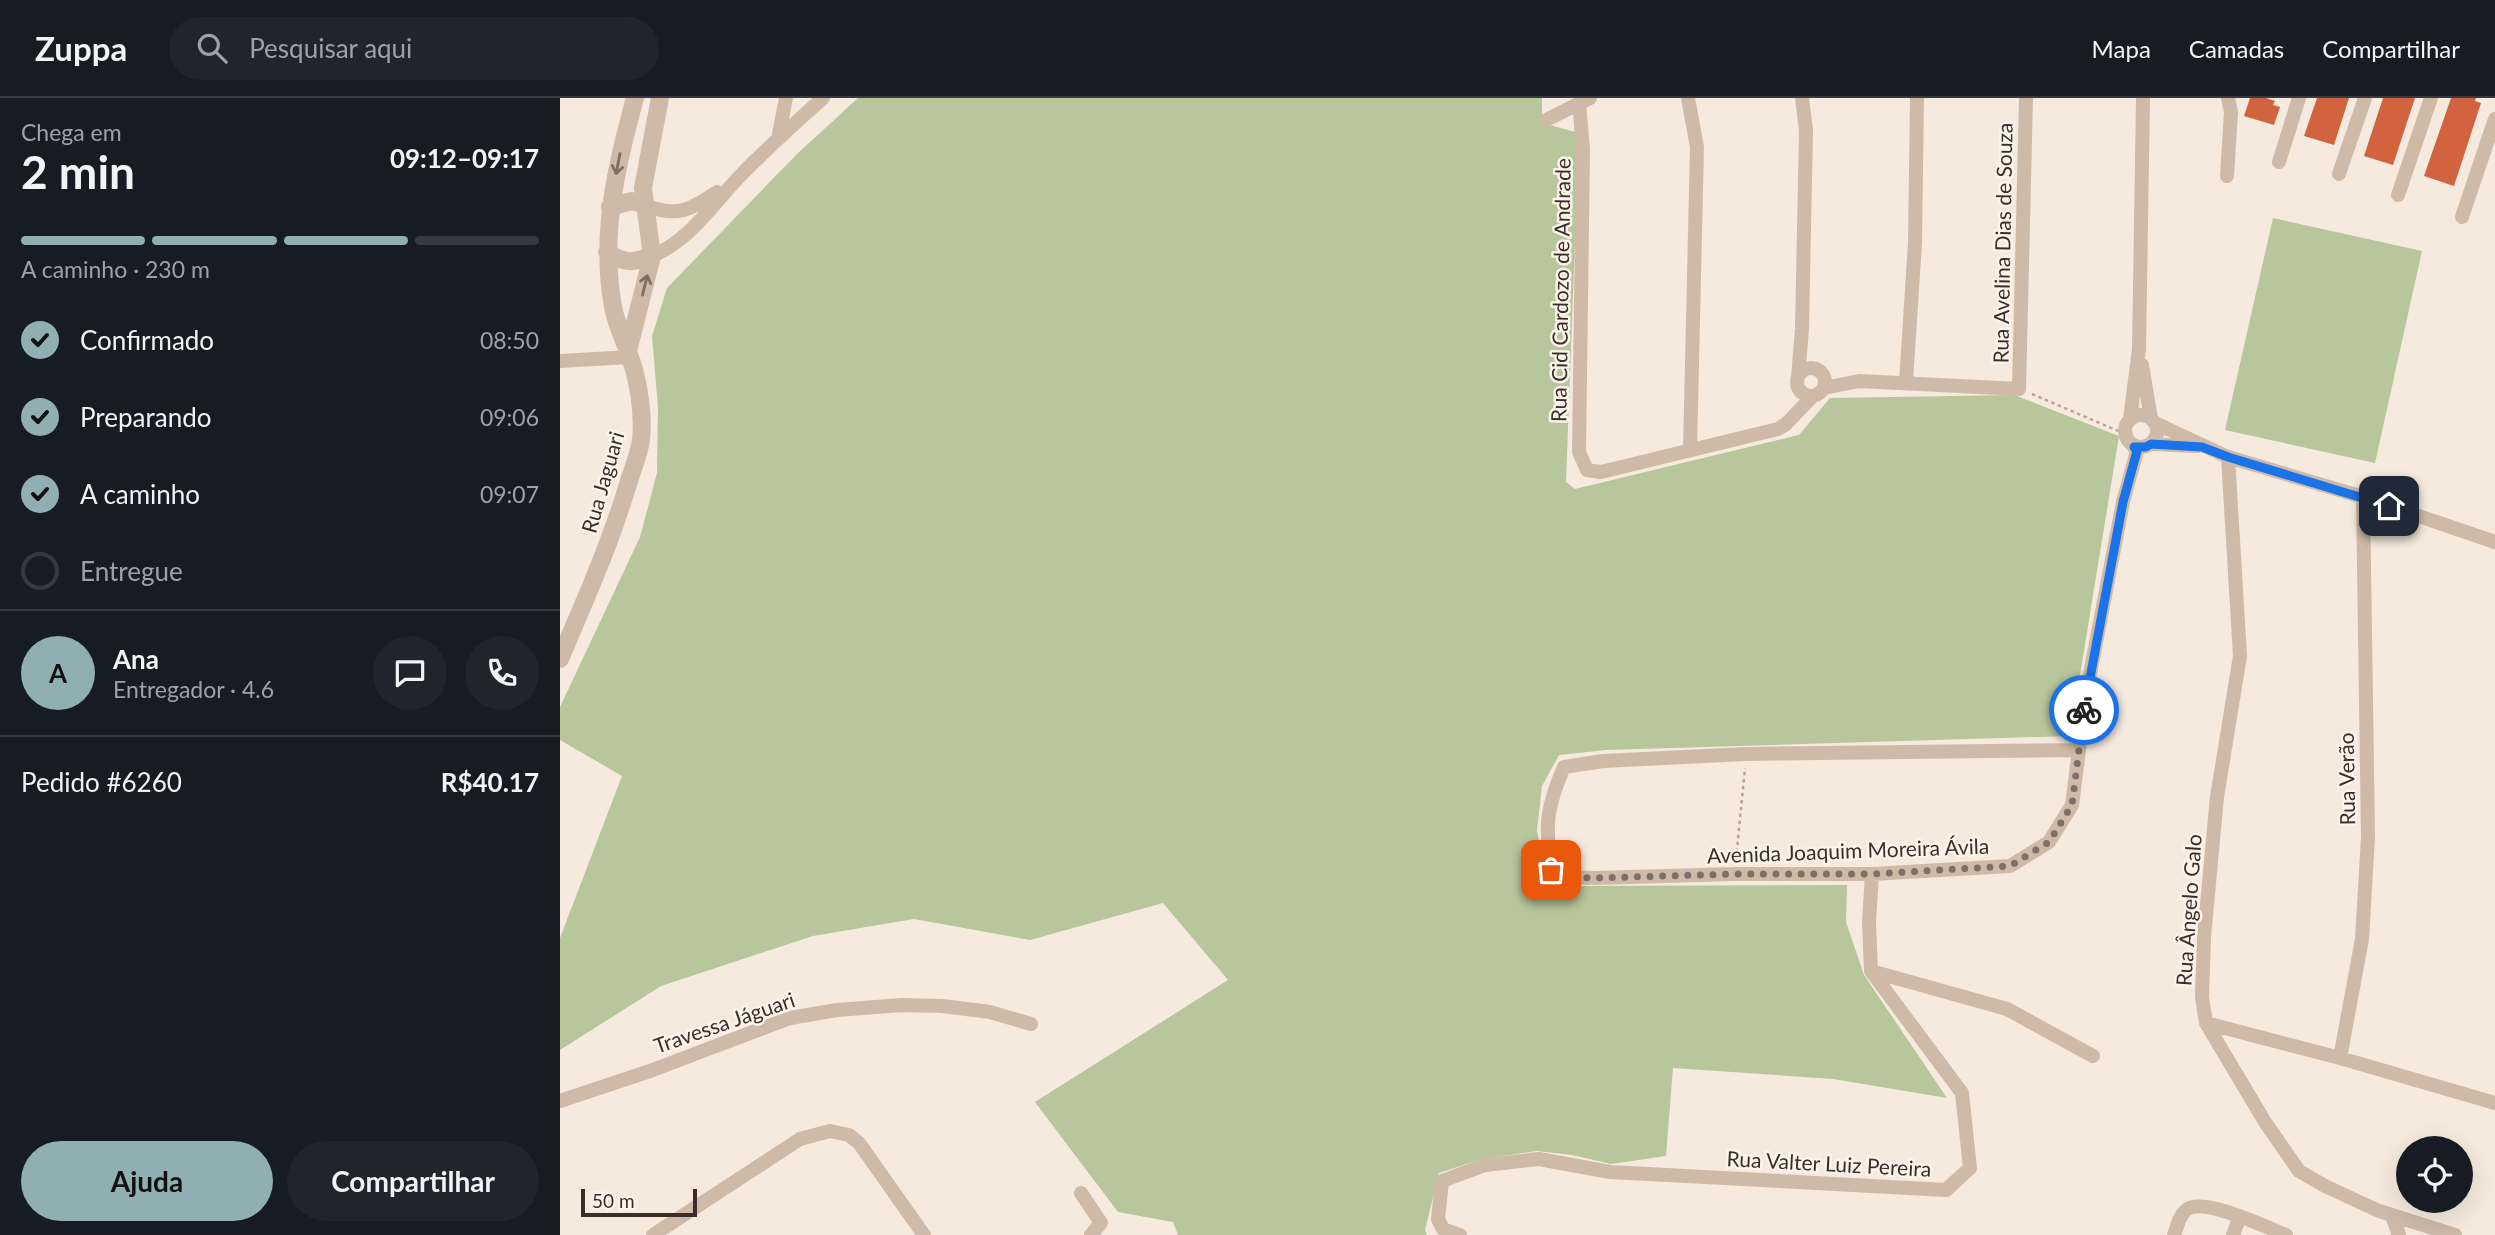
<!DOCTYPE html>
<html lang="pt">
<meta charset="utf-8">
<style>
body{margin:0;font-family:Lato,sans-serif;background:#20242c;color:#f1f3f6;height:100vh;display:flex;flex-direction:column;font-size:26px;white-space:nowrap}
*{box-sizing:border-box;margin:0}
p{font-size:23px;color:#9ea1a6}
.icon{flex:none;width:38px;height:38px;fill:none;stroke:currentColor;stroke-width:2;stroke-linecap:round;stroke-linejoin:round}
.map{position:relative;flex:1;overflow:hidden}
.side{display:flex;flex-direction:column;background:#171b24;width:560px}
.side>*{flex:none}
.controls{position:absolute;left:1836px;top:1038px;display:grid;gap:14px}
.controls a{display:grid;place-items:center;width:77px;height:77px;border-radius:50%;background:#171b24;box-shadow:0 7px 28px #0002;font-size:35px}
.scale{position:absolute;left:21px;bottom:18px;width:116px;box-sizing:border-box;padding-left:7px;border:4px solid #3b2e29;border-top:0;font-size:19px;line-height:24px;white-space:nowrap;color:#3b2e29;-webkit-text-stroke:5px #fcf4ea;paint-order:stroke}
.pin{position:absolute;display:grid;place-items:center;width:60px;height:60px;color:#fff;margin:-30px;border-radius:14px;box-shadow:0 4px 10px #0006}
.courier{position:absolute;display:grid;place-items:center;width:70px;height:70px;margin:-35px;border:5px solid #1a73e8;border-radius:50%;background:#fff;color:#222;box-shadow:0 2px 9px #0007}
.overview em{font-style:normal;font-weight:700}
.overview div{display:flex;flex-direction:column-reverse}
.overview{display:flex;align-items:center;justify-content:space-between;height:119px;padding:0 21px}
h1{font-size:46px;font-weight:700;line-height:52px}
.bar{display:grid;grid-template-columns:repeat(4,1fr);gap:10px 7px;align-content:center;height:84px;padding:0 21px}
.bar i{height:9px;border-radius:5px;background:#363941}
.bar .on{background:#90afb3}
.bar p{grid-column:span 4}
.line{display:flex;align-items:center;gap:18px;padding:0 21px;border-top:2px solid #363941}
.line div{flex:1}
.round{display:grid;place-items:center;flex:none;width:74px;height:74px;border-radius:37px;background:#20242c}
ol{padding:0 21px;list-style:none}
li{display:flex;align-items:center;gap:21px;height:77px}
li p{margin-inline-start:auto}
li .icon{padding:7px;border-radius:50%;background:#90afb3;color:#111;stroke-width:4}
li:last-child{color:#9ea1a6}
li i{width:38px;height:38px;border:4px solid #363941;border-radius:50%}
.button{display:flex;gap:14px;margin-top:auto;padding:14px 21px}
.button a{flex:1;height:80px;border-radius:42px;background:#90afb3;color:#111;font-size:28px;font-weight:700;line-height:80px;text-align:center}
.button a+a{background:#20242c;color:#f1f3f6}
header{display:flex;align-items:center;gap:42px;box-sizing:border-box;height:98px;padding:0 35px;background:#171b24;border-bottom:2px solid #363941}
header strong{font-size:33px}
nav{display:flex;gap:38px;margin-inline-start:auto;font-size:24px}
.search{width:490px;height:63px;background:#20242c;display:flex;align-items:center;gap:18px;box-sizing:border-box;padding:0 24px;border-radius:38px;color:#9ea1a6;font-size:26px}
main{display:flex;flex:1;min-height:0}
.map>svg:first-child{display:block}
</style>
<header>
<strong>Zuppa</strong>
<div class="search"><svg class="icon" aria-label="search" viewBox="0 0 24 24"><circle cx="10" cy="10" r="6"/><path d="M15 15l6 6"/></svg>Pesquisar aqui</div>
<nav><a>Mapa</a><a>Camadas</a><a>Compartilhar</a></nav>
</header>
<main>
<section class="side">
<div class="overview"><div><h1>2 min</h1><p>Chega em</p></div><em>09:12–09:17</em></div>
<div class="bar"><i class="on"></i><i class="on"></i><i class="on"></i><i></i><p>A caminho · 230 m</p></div>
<ol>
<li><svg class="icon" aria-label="check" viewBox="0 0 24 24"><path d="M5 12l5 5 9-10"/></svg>Confirmado<p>08:50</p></li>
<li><svg class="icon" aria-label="check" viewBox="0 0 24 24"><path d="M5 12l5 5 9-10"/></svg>Preparando<p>09:06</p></li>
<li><svg class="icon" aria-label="check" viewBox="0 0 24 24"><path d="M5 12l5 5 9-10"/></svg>A caminho<p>09:07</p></li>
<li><i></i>Entregue</li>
</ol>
<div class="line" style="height:126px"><b class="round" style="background:#90afb3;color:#111">A</b><div><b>Ana</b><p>Entregador · 4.6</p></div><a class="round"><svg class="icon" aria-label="chat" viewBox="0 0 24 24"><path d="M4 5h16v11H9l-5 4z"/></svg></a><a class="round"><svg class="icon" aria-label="phone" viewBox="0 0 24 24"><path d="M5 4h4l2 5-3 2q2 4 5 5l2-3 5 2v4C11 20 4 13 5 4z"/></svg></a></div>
<div class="line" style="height:91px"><div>Pedido #6260</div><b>R$40.17</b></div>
<div class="button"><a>Ajuda</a><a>Compartilhar</a></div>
</section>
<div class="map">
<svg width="1935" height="1137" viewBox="0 0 1935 1137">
<rect width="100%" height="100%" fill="#f5eadd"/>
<path fill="#b7c69b" d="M298,0H982V25L1019,35L1006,384L1015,391L1239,337L1270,300L1454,297L1559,338L1510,638L1046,652L999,657L982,688L977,732L985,776L1004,788L1287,787L1286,824L1304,877L1387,1000L1273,981L1113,970L1106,1058L1051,1066L1012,1057L977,1053L922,1061L879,1075L865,1132L867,1137H618L613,1124L558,1114L475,1004L668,882L603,805L470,842L354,821L253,838L101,888L0,952V840L62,678L0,642V609L80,439L97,375L98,309L92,238L107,190L237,56Z
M1713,120L1862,153L1815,365L1665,332Z"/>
<path fill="#d1643f" d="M1690,0H1706L1715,3L1713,7L1720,9L1714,27L1684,18Z
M1757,0H1789L1774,47L1744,38Z
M1823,0H1855L1833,67L1804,58Z
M1891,0H1916L1915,3L1921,5L1894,88L1864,78Z"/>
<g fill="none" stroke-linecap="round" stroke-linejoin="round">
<path stroke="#bba491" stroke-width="2.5" stroke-dasharray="3.5 3.5" stroke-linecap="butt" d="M1472,296L1563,335
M1176,761L1185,670"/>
<path stroke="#cfbaa8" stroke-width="14" d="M1128,0L1137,49L1130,352
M1019,4L1023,51L1019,354L1027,372L1041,374L1218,331L1226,326L1252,299
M988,21L1030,0
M218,41L226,0
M1719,64L1739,0
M1779,76L1805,0
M1667,78L1671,14L1668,0
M1838,97L1871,0
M85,107C117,120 130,112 157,94
M1902,119L1935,21
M92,158C129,143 153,106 180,78C206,51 234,26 263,0
M0,263L70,259
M1582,267L1591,321
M1237 284a14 14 0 1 1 28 0a14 14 0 1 1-28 0Z
M1238,279L1242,231L1246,32L1242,0
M1346,284L1355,145L1357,0
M1264,290L1299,283L1459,291L1466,0
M1565 333a16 16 0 1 1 32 0a16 16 0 1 1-32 0Z
M1570,321L1579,251L1583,0
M1595,325L1668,359L1803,399L1935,444
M1591,346L1637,348
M1668,359L1680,558L1657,699L1644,839L1642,899L1646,925L1705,1024L1739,1073L1765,1088L1819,1113L1895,1137
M1519,652L1186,656L1043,663L1004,669C986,711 985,727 991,772L1004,779L1035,780L1175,776H1312L1450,768L1489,744L1512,707L1526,597L1563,404L1577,353L1574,349
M1311,873L1447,911L1533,958
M1646,925L1780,960L1935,1005
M1780,960L1802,841L1808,739L1803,399
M0,1003L90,973L230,920L277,912L342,907L382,908L430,914L471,926
M521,1095L541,1125L531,1137
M1832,1118L1839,1137
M93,1137L240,1041L270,1033L289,1037L299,1045L364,1137
M900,1137L883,1131L878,1121L882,1083L925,1067L979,1061L1050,1074L1386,1092L1410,1070L1402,995L1311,873L1309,824L1312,776
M1614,1137C1617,1129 1619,1118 1626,1112C1642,1098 1706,1129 1726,1137
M1673,1137L1680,1118"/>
<path stroke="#cfbaa8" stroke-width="18" d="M50,109L72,103L85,107
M47,154C65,166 72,165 92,158
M68,253L92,158L83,90L100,0
M0,561C25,502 51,444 69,383C73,370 79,356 81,342C84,316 78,278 68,254C63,239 56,225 53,209C40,137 56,69 75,0"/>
</g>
<defs><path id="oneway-shaft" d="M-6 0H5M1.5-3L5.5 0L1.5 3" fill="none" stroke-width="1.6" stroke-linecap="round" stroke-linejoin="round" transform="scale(1.75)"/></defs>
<g stroke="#7e6d62">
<use href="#oneway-shaft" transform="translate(58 66) rotate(101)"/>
<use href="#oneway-shaft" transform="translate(85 187) rotate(-76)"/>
</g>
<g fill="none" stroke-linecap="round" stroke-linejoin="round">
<path stroke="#7c7068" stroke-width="7" stroke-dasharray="0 12.6" d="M991,772L1004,779L1035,780L1175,776H1312L1450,768L1489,744L1512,707L1524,612"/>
<path stroke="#1a73e8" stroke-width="9" d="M1524,612L1563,404L1577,353L1574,349H1586L1591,346L1642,349L1668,359L1829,408"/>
</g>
<g text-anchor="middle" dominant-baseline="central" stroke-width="5" stroke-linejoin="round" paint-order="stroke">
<g font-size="21" fill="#3b2e29" stroke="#fcf4ea">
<text transform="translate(1442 145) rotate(-89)">Rua Avelina Dias de Souza</text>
<text transform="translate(1000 192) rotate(-89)">Rua Cid Cardozo de Andrade</text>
<text transform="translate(42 384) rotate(-74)">Rua Jaguari</text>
<text transform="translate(1786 681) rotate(-91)">Rua Verão</text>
<text transform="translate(1288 752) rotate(-2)">Avenida Joaquim Moreira Ávila</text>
<text transform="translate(1628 812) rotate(-86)">Rua Ângelo Galo</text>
<text transform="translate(164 924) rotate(-19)">Travessa Jáguari</text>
<text transform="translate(1269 1065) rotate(3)">Rua Valter Luiz Pereira</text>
</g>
</g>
</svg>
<div class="controls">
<a><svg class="icon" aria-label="locate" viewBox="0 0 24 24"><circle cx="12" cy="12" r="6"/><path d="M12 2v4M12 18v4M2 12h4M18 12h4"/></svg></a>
</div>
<div class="scale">50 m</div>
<div class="pin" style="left:991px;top:772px;background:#ea580c"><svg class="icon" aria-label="bag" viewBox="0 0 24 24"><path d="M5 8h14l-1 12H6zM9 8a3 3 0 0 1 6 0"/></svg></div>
<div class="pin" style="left:1829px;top:408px;background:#1f2937"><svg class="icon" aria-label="home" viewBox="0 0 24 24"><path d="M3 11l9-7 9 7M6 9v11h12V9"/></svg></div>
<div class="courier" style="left:1524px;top:612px"><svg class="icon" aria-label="bike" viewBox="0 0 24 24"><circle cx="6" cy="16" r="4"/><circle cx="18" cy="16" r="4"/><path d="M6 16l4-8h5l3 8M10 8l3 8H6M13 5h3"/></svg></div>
</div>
</main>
